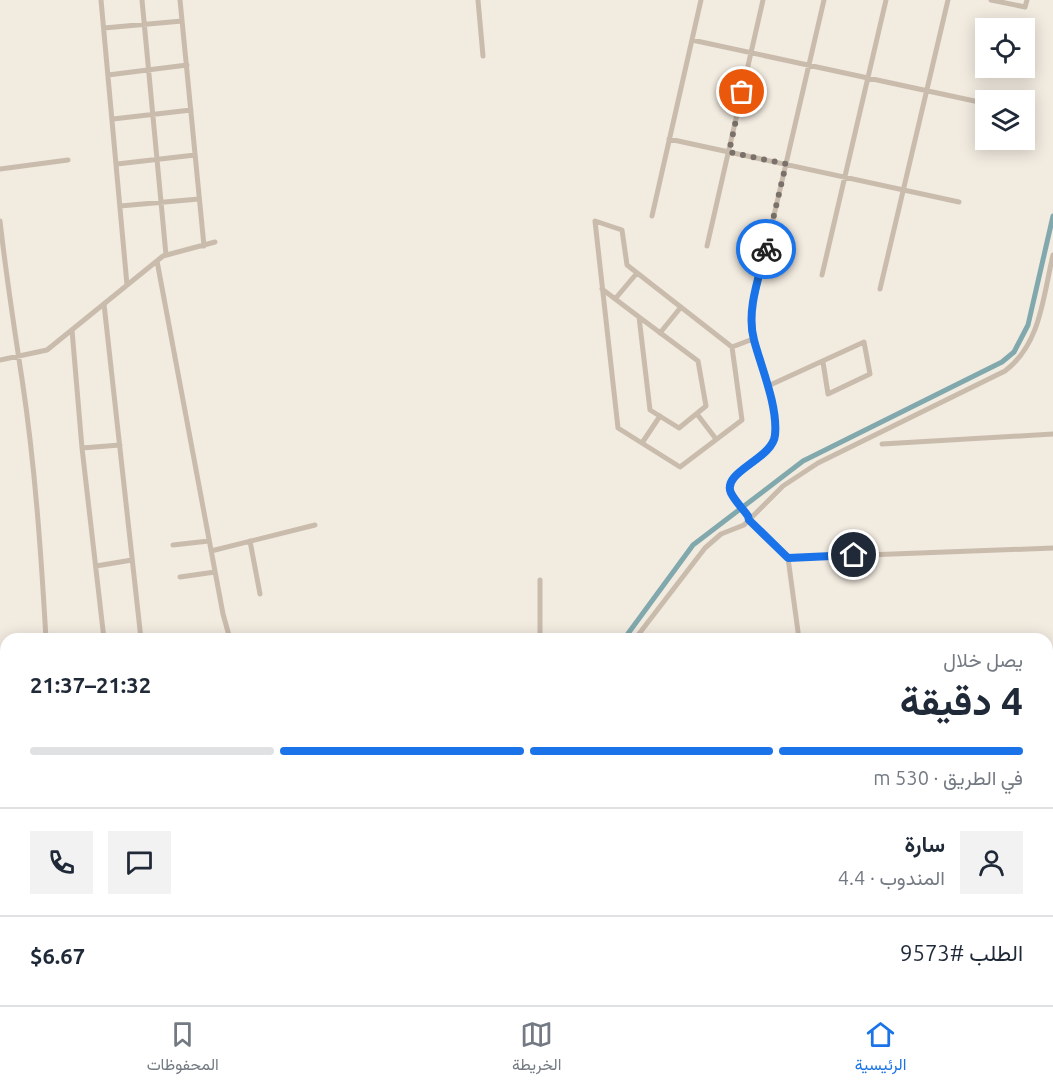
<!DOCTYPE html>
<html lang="ar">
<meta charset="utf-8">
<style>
body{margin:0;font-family:Ubuntu,Vazirmatn,sans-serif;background:#f2f2f3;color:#1f2937;direction:rtl;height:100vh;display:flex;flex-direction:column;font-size:22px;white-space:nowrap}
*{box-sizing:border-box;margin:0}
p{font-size:20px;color:#747a83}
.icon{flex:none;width:33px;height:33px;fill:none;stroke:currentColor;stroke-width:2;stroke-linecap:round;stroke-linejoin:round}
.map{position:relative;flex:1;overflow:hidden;direction:ltr}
.sheet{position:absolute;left:0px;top:633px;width:1053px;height:372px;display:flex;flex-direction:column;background:#fff;border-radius:18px 18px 0 0;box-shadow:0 3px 15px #0003;direction:rtl}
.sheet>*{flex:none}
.controls{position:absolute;left:975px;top:18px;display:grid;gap:12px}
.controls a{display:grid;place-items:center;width:60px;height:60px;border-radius:0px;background:#fff;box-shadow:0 3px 15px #0003;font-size:30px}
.pin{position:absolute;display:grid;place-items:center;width:51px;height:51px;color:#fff;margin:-26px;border:3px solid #fff;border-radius:50%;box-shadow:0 2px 6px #0007}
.courier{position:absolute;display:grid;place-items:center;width:60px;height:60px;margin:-30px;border:4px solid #1a73e8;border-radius:50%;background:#fff;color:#222;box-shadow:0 2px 8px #0007}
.headline em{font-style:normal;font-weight:700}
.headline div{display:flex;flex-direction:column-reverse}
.headline{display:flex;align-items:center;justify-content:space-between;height:102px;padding:0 30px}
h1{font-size:39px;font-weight:700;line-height:45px}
.bar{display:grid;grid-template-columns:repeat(4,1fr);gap:9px 6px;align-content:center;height:72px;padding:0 30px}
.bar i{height:8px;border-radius:4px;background:#e0e1e3}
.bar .on{background:#1a73e8}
.bar p{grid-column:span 4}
.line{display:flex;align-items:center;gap:15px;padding:0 30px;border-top:2px solid #e0e1e3}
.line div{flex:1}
.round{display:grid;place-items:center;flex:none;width:63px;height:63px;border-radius:0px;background:#f2f2f3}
.tabs{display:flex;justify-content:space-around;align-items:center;height:84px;border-top:2px solid #e0e1e3;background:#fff;font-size:16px;color:#747a83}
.tabs a{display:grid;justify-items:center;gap:3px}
.tabs .on{color:#1a73e8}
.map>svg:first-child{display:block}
</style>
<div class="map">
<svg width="1053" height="1005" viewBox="0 0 1053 1005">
<rect width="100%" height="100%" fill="#f2ebe0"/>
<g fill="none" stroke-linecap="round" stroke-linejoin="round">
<path stroke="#81a9ad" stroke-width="5" d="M624,639L693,545L803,461L1002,362L1014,352L1028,325L1053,216"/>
<path stroke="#cabcad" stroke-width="5" d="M101,0L127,285
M142,0L166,255
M180,0L204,246
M478,0L483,56
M991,0L1025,7L1027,0
M104,28L182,21
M692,40L979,102
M108,75L187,65
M113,119L191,110
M669,139L959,202
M117,164L195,155
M0,169L68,160
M120,206L199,199
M652,216L701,0
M0,221C6,274 14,327 22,379C35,465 41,552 46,639
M595,221L622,230L627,265L732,347L742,420L680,467L618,428Z
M707,246L763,0
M157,261L223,614L230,639
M822,275L886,0
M602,289L639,317L650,410L679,428L706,406L698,361L639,317
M880,289L948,0
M615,299L637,273
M104,304L141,639
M72,330L82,448L104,639
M660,333L681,307
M753,339C762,359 784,429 771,447C762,459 746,468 734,476L731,481L730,492L748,516L749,520L788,558L799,639
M732,347L753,339L752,310L824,0
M0,360L47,350L163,256L215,242
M768,386L864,342L870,374L828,394L823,362
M697,414L716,439
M642,443L660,416
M882,444L1053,434
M82,448L120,445
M250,541L260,594
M173,545L209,541
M211,551L315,525
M788,558L1053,548
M96,566L132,560
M180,577L215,572
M540,639V580
M635,639L705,548L721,534L744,525L783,486L818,463L1005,371C1041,344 1043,296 1053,255
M1047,660H1053
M0,693L1,732
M0,893L6,891
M1047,893L1053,892
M329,999L372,1005
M583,999V1005
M987,999L988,1005
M743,1005L744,999
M895,1005L896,999"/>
</g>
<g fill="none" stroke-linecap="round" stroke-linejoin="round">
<path stroke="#79716a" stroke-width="6" stroke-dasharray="0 10.8" d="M742,92L729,152L786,164L766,249"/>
<path stroke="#1a73e8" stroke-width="8" d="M766,249C759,277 746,311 754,340C761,367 778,406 775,435C773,459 721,472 731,493C735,501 743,509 748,516L749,520L788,558L854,555"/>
</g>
</svg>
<div class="controls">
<a><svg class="icon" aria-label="locate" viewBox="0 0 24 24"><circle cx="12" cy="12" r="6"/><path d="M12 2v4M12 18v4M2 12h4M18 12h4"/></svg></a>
<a><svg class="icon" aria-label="layers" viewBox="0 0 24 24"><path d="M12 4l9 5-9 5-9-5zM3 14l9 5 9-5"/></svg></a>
</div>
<div class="pin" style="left:742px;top:92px;background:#ea580c"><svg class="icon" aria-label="bag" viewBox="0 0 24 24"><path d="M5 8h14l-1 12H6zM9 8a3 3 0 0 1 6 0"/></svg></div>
<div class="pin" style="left:854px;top:555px;background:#1f2937"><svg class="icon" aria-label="home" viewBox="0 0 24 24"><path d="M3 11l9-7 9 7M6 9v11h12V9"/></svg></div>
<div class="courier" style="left:766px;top:249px"><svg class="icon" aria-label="bike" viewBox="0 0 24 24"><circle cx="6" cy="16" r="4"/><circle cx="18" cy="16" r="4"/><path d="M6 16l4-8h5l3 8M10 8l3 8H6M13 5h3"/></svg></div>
<section class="sheet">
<div class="headline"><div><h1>4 دقيقة</h1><p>يصل خلال</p></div><em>21:32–21:37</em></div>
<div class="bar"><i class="on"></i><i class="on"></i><i class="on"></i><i></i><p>في الطريق · 530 m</p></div>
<div class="line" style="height:108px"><a class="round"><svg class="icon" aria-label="person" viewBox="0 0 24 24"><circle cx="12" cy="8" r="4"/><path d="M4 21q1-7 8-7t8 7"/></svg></a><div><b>سارة</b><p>المندوب · 4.4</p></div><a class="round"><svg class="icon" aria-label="chat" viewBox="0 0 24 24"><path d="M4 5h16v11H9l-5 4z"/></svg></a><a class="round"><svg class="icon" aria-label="phone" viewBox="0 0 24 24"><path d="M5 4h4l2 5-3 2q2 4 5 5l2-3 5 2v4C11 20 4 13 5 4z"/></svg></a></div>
<div class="line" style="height:78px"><div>الطلب #9573</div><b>$6.67</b></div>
</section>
</div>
<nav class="tabs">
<a class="on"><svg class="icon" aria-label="home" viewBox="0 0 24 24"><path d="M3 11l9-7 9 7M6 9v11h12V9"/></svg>الرئيسية</a>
<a><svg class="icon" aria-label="map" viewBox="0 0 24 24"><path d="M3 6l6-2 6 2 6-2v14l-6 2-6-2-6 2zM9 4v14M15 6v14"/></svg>الخريطة</a>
<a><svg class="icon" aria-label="saved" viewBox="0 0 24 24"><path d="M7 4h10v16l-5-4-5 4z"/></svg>المحفوظات</a>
</nav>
